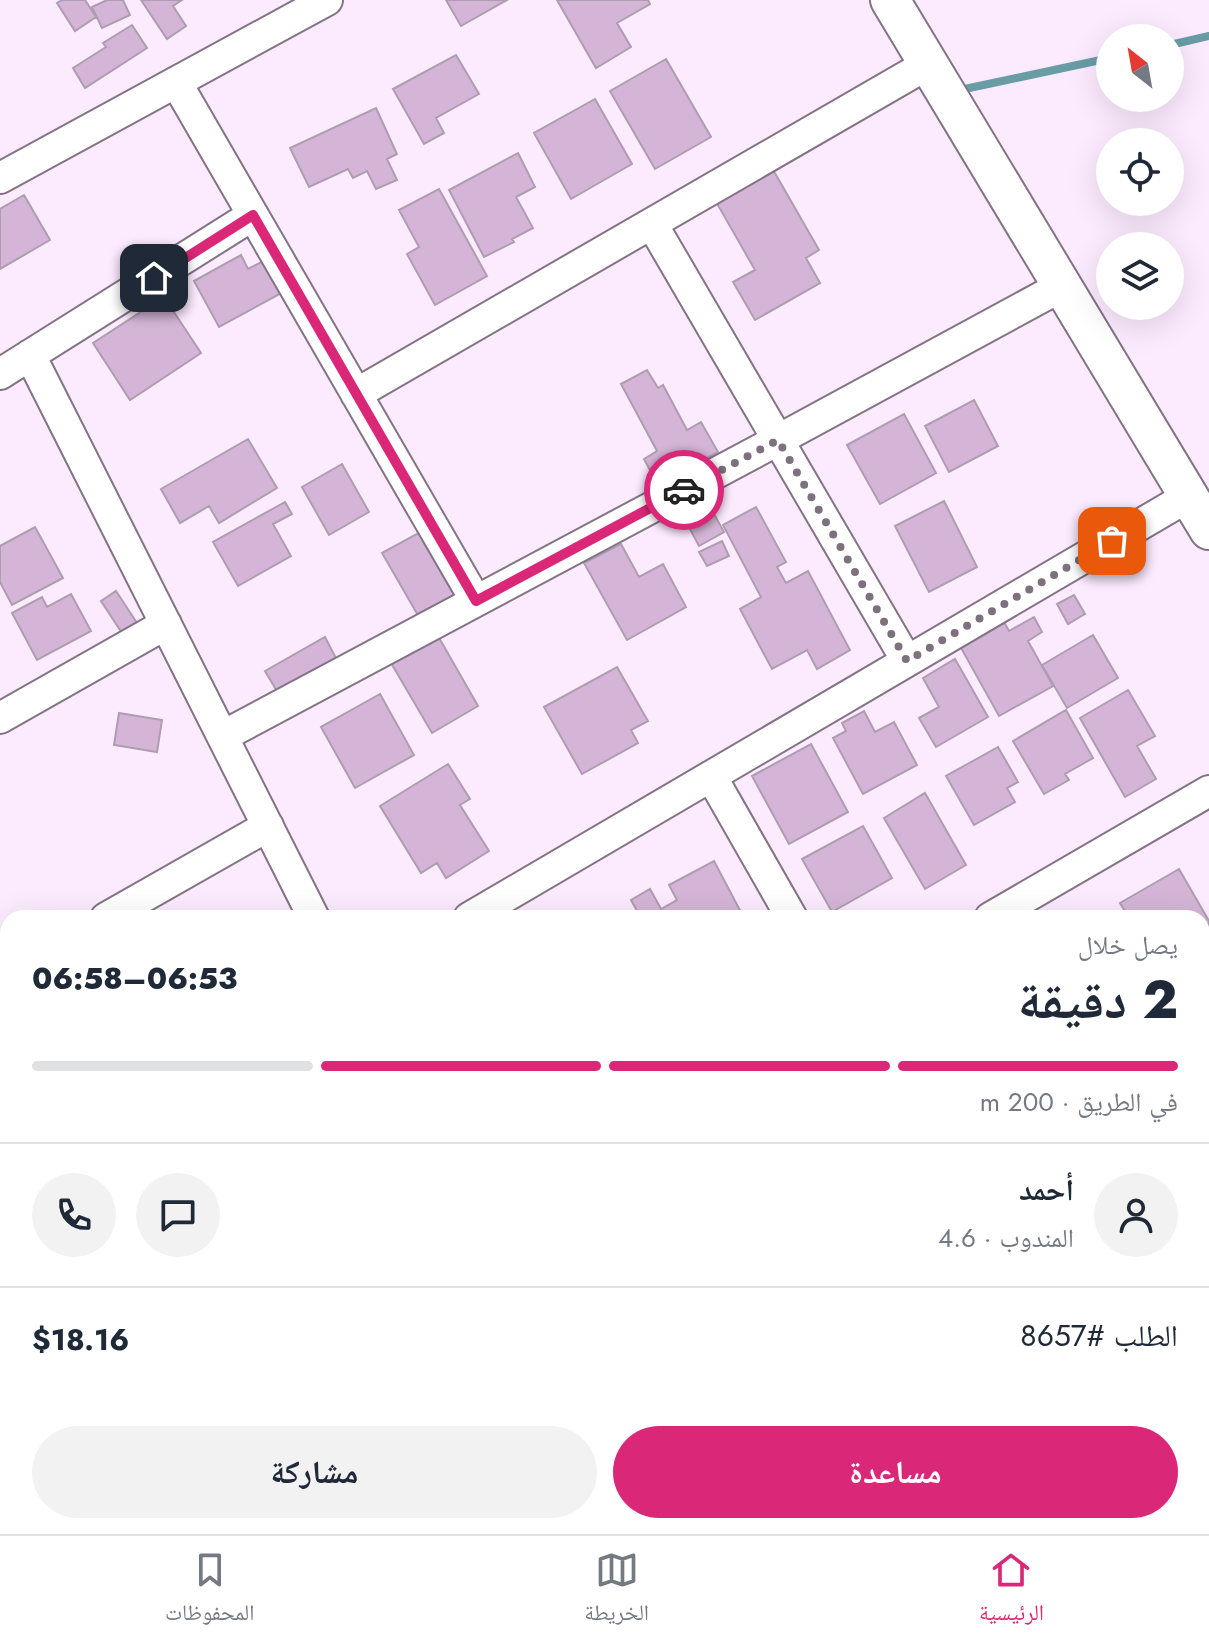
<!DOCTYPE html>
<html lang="ar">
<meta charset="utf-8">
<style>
body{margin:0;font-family:Jost,"Noto Naskh Arabic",sans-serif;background:#f2f2f3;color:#1f2937;direction:rtl;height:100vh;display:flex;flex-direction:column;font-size:30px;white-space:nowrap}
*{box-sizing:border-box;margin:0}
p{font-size:26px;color:#747a83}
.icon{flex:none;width:44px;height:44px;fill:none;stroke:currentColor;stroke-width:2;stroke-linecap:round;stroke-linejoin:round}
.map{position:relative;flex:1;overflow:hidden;direction:ltr}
.details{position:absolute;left:0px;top:910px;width:1210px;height:624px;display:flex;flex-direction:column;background:#fff;border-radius:24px 24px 0 0;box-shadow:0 8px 32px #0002;direction:rtl}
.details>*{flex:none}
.needle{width:52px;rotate:329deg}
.tools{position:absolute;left:1096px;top:24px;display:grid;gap:16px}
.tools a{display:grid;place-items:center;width:88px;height:88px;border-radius:50%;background:#fff;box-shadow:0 8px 32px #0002;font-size:40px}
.pin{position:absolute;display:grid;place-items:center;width:68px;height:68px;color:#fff;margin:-34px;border-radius:16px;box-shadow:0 4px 12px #0006}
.courier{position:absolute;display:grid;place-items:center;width:80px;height:80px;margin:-40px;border:6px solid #db2777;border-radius:50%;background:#fff;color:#222;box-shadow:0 2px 10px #0007}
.head em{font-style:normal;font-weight:800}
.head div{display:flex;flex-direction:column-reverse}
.head{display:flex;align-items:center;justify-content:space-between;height:136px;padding:0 32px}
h1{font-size:52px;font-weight:800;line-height:60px}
.bar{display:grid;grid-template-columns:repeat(4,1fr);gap:12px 8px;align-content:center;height:96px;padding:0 32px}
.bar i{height:10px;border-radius:6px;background:#e0e1e3}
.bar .active{background:#db2777}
.bar p{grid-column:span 4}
.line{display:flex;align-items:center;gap:20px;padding:0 32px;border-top:2px solid #e0e1e3}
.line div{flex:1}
.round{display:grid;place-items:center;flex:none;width:84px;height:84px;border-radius:42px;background:#f2f2f3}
.action{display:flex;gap:16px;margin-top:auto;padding:16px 32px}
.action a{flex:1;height:92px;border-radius:48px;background:#db2777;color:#fff;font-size:32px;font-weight:800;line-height:92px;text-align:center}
.action a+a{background:#f2f2f3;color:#1f2937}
.menu{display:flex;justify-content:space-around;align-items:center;height:112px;border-top:2px solid #e0e1e3;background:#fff;font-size:22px;color:#747a83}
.menu a{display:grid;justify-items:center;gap:4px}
.menu .active{color:#db2777}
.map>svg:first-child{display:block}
</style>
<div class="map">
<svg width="1209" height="1534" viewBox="0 0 1209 1534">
<rect width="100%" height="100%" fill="#fceafe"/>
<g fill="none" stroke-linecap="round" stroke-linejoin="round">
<path stroke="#689da6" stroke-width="8" d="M1170,45L1209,36
M960,90L1110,58"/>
</g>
<path fill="#d4b5d7" stroke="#ae9db0" stroke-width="2" d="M62,0H85L96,17L75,31L57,3Z
M107,0H123L130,15L102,28L92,7Z
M141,0H182L173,6L186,26L167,39Z
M446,0H507L461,26Z
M557,0H648L650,4L617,23L631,47L596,68Z
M132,25L147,48L85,88L73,68L106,47L103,43Z
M456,55L479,94L436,118L444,133L424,144L393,89Z
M666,59L711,137L655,169L610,91Z
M595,99L632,164L571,199L534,133Z
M376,108L397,154L387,159L397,180L376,189L367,171L353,178L348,169L309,187L290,148Z
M518,153L535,187L516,197L533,228L512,239L514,242L484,257L449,190Z
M772,168L819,250L806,258L820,283L755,320L733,282L755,270L715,200Z
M439,189L487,276L435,305L407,254L419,247L399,210Z
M24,195L50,240L0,269V209Z
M241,255L248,269L267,259L285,291L219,327L194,281Z
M164,297L201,353L130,400L93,343Z
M647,370L658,388L663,385L687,430L701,422L718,452L658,485L644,459L657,451L621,384Z
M974,400L998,446L949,472L925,426Z
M904,414L936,473L880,504L847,445Z
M248,439L277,488L219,523L209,506L180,523L161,489Z
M342,464L369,512L329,535L302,487Z
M944,501L977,567L929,592L895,526Z
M285,502L292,514L273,524L291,556L238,586L213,542Z
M709,505L724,532L699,546L684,518Z
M756,507L786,562L777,567L786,583L808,571L850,650L817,669L807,650L772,669L740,609L761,597L723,525Z
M35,527L63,578L12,605L0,582V546Z
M424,530L460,592L419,617L382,553Z
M722,541L729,556L707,566L699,552Z
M621,544L639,577L663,564L686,607L627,640L584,563Z
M116,591L137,623L122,633L101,601Z
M71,594L91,631L37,660L12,613L42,597L47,607Z
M1074,595L1085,614L1068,624L1057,604Z
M1000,615L1009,631L1034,617L1042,632L1028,641L1053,686L999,716L956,639Z
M434,629L478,706L432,733L387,656Z
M1093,635L1118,678L1067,708L1042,665Z
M325,637L337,660L278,693L265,671Z
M955,659L988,717L936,747L919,718L939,707L923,678Z
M617,667L648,721L631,730L638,743L582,774L544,707Z
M1128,690L1155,736L1137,746L1156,779L1125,797L1080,718Z
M380,694L414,755L355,788L321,727Z
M1066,710L1093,758L1065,774L1069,780L1044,794L1013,741Z
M864,711L875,732L894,722L917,765L863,794L833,738L846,731L842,723Z
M119,713L162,720L157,752L114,745Z
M811,744L848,812L789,844L752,776Z
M998,747L1018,782L1007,788L1015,802L974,825L946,776Z
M448,764L470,799L460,805L489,851L446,878L437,863L421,873L380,806Z
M925,793L966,865L925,889L884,818Z
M863,826L892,878L832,912L802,859Z
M714,861L744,918H641L631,900L650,889L661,909L677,900L669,885Z
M1179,869L1209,921V939L1202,943V918H1129L1120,903Z
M1206,997L1209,1002V1064L1206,1066L1202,1058V999Z
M8,1091V1166L4,1169L0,1162V1096Z
M1202,1216L1206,1224L1209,1222V1274L1202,1278Z
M1209,1298V1390L1202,1378V1302Z
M808,1526H853L855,1530L862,1526H905L910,1534H810L806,1527Z"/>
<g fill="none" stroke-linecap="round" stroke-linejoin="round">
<g stroke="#837384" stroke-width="34">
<path id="minor" d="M176,82L476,601
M0,178L327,0
M652,224L907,661
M30,355L314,918
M0,374L253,215
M356,394L928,64
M0,718L166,624
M223,736L778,440L1062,286
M711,776L792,918
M106,918L268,826
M469,918L1189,496
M990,918L1209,791
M0,978L8,973
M1202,1144L1209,1140
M0,1253L8,1266
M168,1526L173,1534
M724,1534L738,1526"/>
</g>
<g stroke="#837384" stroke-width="42">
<path id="tertiary" d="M890,0L1209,530"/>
</g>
<use href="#minor" stroke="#fff" stroke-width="30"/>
<use href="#tertiary" stroke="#fff" stroke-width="38"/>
</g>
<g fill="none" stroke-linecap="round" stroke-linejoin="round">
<path stroke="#7c717d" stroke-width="8" stroke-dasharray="0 14.4" d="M684,490L778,440L907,661L1112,541"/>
<path stroke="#db2777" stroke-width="10" d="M154,278L253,215L476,601L684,490"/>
</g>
</svg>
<div class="tools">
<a><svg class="needle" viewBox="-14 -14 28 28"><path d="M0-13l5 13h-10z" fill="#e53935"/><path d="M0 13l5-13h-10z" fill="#747a83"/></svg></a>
<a><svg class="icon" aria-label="locate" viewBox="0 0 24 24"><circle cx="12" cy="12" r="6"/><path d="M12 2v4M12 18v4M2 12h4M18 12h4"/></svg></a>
<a><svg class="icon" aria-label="layers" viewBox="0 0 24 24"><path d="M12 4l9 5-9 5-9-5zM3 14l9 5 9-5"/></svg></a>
</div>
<div class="pin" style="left:1112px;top:541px;background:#ea580c"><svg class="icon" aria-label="bag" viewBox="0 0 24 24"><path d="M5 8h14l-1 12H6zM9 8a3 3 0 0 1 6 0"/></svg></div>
<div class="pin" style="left:154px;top:278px;background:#1f2937"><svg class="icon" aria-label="home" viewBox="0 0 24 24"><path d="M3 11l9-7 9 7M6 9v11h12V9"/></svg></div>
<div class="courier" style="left:684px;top:490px"><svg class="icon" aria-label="car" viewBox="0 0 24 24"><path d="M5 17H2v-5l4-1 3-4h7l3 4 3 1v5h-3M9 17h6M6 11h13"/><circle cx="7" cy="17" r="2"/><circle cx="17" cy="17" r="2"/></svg></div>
<section class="details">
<div class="head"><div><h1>2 دقيقة</h1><p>يصل خلال</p></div><em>06:53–06:58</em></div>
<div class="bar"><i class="active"></i><i class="active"></i><i class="active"></i><i></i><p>في الطريق · 200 m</p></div>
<div class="line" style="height:144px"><a class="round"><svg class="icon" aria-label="person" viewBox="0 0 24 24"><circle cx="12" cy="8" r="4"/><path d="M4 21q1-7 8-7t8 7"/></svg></a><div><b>أحمد</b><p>المندوب · 4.6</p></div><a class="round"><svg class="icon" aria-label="chat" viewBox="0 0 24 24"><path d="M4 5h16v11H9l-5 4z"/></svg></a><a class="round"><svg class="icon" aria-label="phone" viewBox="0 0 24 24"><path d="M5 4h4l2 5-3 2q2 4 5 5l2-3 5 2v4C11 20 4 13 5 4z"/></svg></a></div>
<div class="line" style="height:104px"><div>الطلب #8657</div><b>$18.16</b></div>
<div class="action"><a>مساعدة</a><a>مشاركة</a></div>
</section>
</div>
<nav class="menu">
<a class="active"><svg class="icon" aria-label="home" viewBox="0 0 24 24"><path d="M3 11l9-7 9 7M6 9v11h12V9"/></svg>الرئيسية</a>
<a><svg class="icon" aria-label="map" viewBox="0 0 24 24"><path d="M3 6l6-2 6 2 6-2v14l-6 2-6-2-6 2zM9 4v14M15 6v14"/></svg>الخريطة</a>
<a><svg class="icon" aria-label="saved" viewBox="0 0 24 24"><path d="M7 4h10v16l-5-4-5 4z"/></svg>المحفوظات</a>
</nav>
